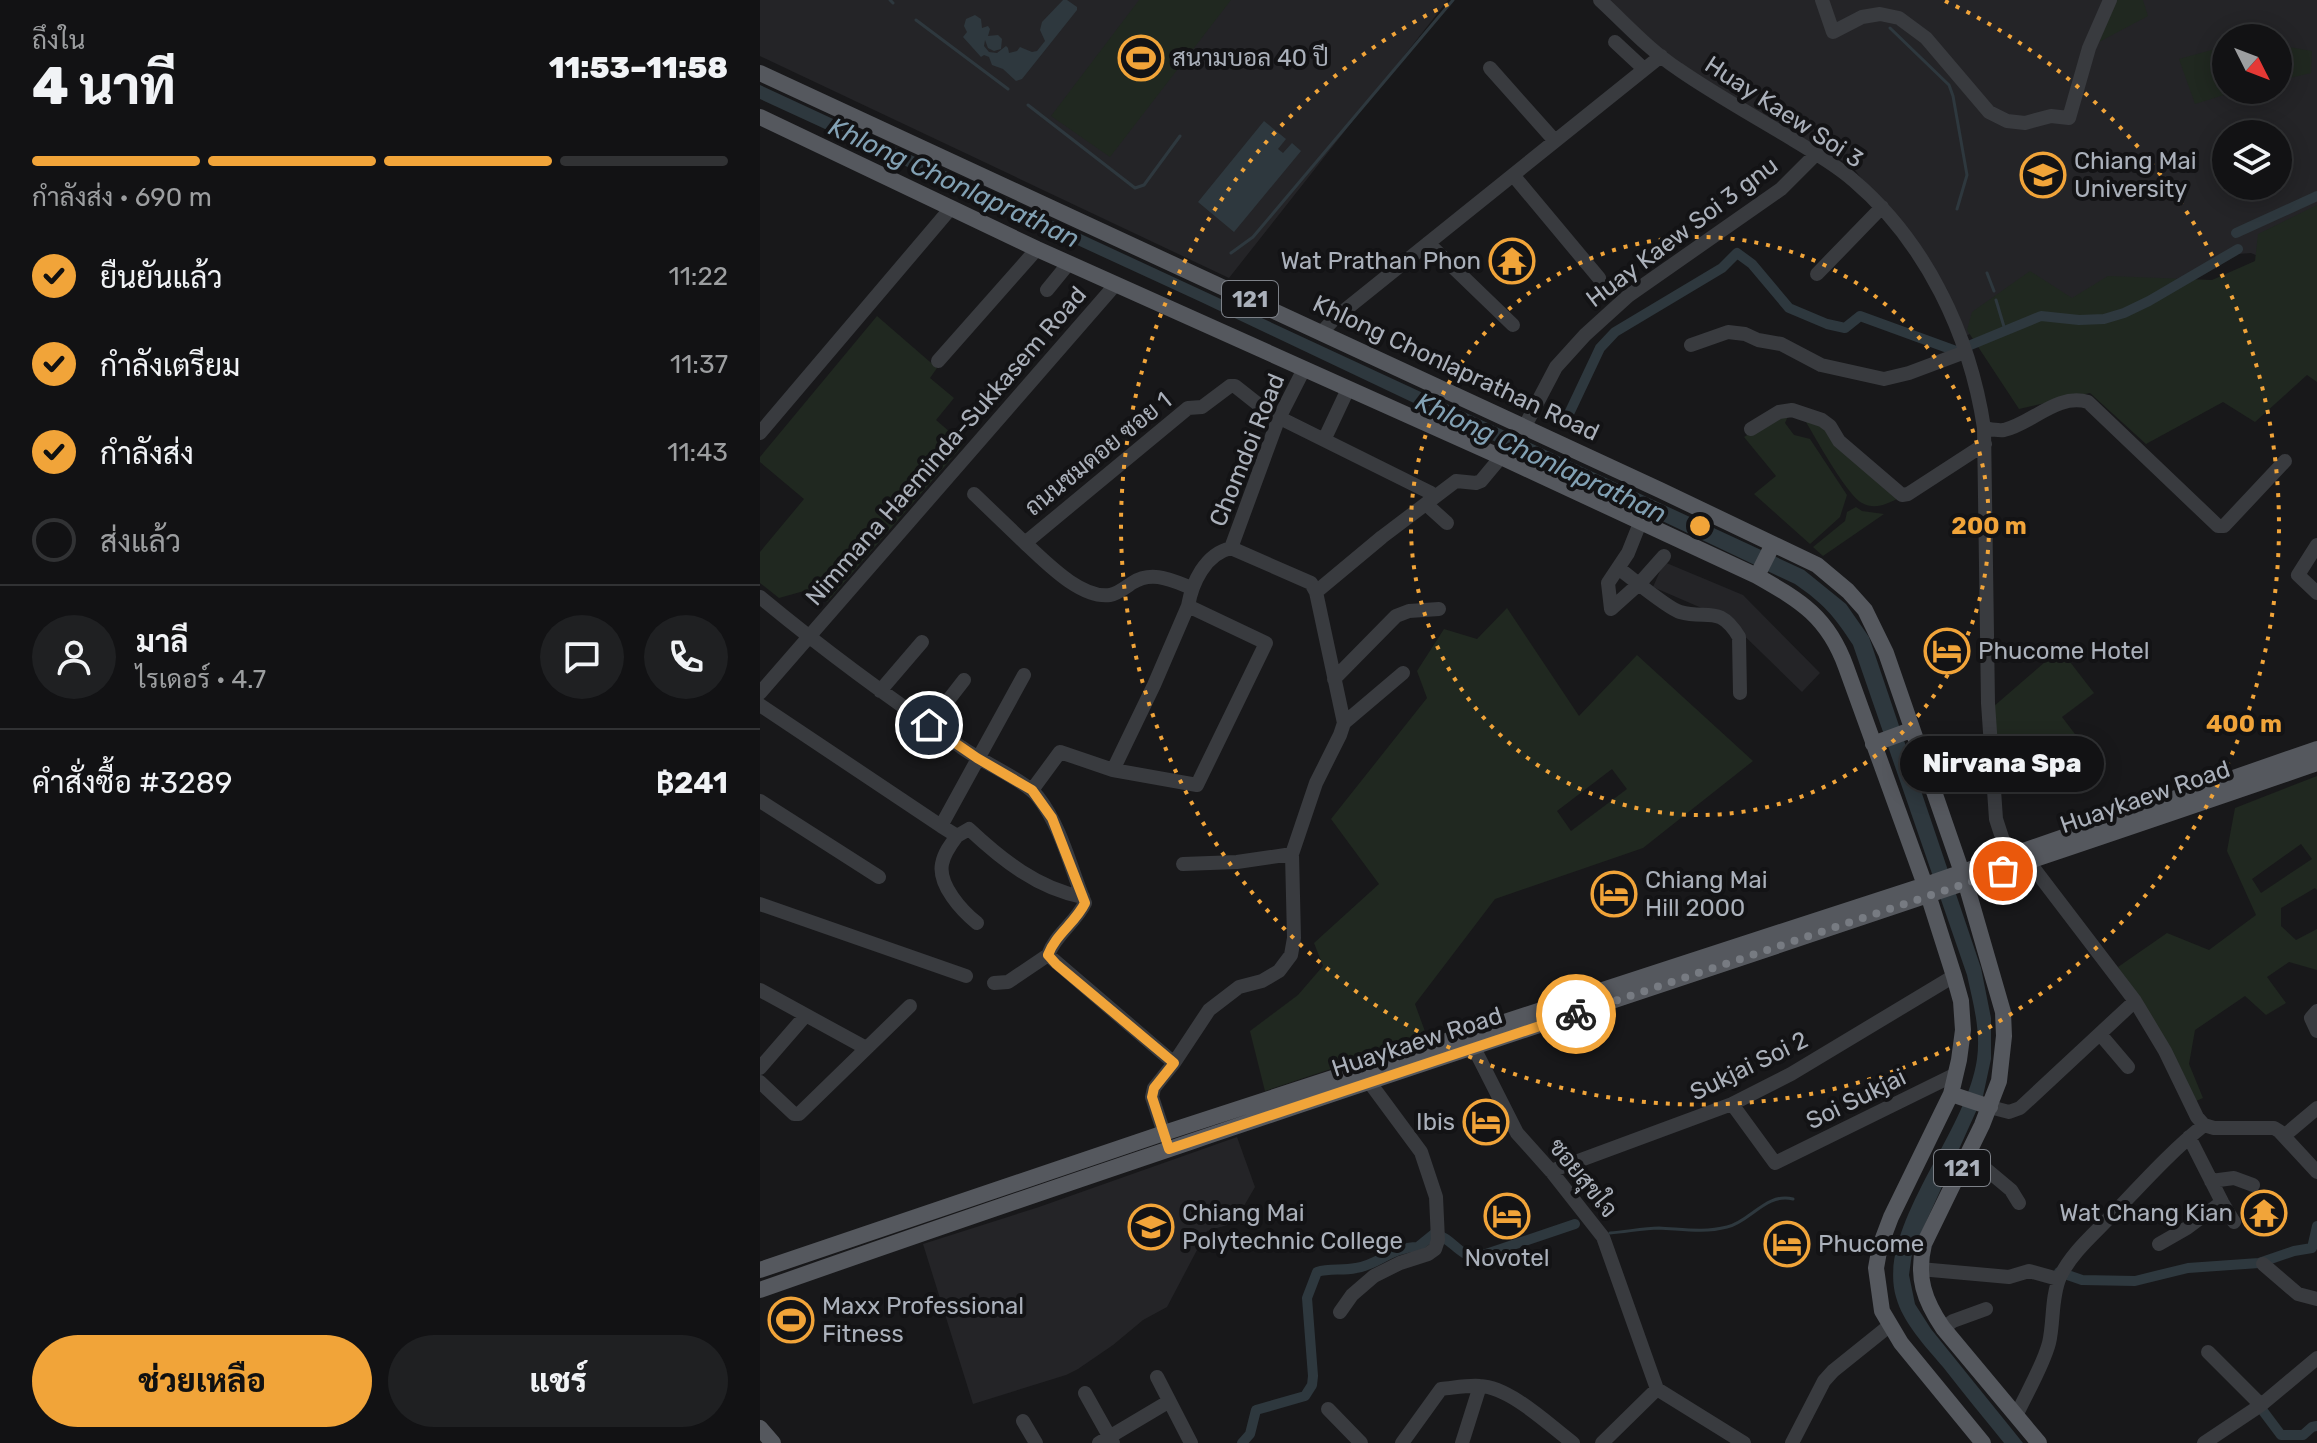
<!DOCTYPE html>
<html lang="th">
<meta charset="utf-8">
<style>
body{margin:0;font-family:Rubik,Sarabun,sans-serif;background:#1f2022;color:#f1f3f6;height:100vh;display:flex;flex-direction:column;font-size:30px;white-space:nowrap}
*{box-sizing:border-box;margin:0}
p{font-size:26px;color:#9c9ea0}
.icon{flex:none;width:44px;height:44px;fill:none;stroke:currentColor;stroke-width:2;stroke-linecap:round;stroke-linejoin:round}
.map{position:relative;flex:1;overflow:hidden}
.drawer{display:flex;flex-direction:column;background:#121214;width:760px}
.drawer>*{flex:none}
.needle{width:52px;rotate:132deg}
.controls{position:absolute;left:1452px;top:24px;display:grid;gap:16px}
.controls a{display:grid;place-items:center;width:80px;height:80px;border-radius:50%;background:#121214;box-shadow:0 4px 20px #0003,0 0 0 2px #313234;font-size:40px}
.pin{position:absolute;display:grid;place-items:center;width:68px;height:68px;color:#fff;margin:-34px;border:4px solid #fff;border-radius:50%;box-shadow:0 2px 8px #0007}
.courier{position:absolute;display:grid;place-items:center;width:80px;height:80px;margin:-40px;border:6px solid #f1a439;border-radius:50%;background:#fff;color:#222;box-shadow:0 2px 10px #0007}
.bubble{position:absolute;height:56px;border-radius:28px;background:#121214;box-shadow:0 4px 20px #0003,0 0 0 2px #313234;font-size:26px;font-weight:800;line-height:56px;text-align:center}
.headline em{font-style:normal;font-weight:800}
.headline div{display:flex;flex-direction:column-reverse}
.headline{display:flex;align-items:center;justify-content:space-between;height:136px;padding:0 32px}
h1{font-size:52px;font-weight:800;line-height:60px}
.bar{display:grid;grid-template-columns:repeat(4,1fr);gap:12px 8px;align-content:center;height:96px;padding:0 32px}
.bar i{height:10px;border-radius:6px;background:#313234}
.bar .on{background:#f1a439}
.bar p{grid-column:span 4}
.line{display:flex;align-items:center;gap:20px;padding:0 32px;border-top:2px solid #313234}
.line div{flex:1}
.round{display:grid;place-items:center;flex:none;width:84px;height:84px;border-radius:42px;background:#1f2022}
ol{padding:0 32px;list-style:none}
li{display:flex;align-items:center;gap:24px;height:88px}
li p{margin-inline-start:auto}
li .icon{padding:8px;border-radius:50%;background:#f1a439;color:#111;stroke-width:4}
li:last-child{color:#9c9ea0}
li i{width:44px;height:44px;border:4px solid #313234;border-radius:50%}
.primary-button{display:flex;gap:16px;margin-top:auto;padding:16px 32px}
.primary-button a{flex:1;height:92px;border-radius:48px;background:#f1a439;color:#111;font-size:32px;font-weight:800;line-height:92px;text-align:center}
.primary-button a+a{background:#1f2022;color:#f1f3f6}
main{display:flex;flex:1;min-height:0}
.map>svg:first-child{display:block}
</style>
<main>
<section class="drawer">
<div class="headline"><div><h1>4 นาที</h1><p>ถึงใน</p></div><em>11:53–11:58</em></div>
<div class="bar"><i class="on"></i><i class="on"></i><i class="on"></i><i></i><p>กำลังส่ง · 690 m</p></div>
<ol>
<li><svg class="icon" aria-label="check" viewBox="0 0 24 24"><path d="M5 12l5 5 9-10"/></svg>ยืนยันแล้ว<p>11:22</p></li>
<li><svg class="icon" aria-label="check" viewBox="0 0 24 24"><path d="M5 12l5 5 9-10"/></svg>กำลังเตรียม<p>11:37</p></li>
<li><svg class="icon" aria-label="check" viewBox="0 0 24 24"><path d="M5 12l5 5 9-10"/></svg>กำลังส่ง<p>11:43</p></li>
<li><i></i>ส่งแล้ว</li>
</ol>
<div class="line" style="height:144px"><a class="round"><svg class="icon" aria-label="person" viewBox="0 0 24 24"><circle cx="12" cy="8" r="4"/><path d="M4 21q1-7 8-7t8 7"/></svg></a><div><b>มาลี</b><p>ไรเดอร์ · 4.7</p></div><a class="round"><svg class="icon" aria-label="chat" viewBox="0 0 24 24"><path d="M4 5h16v11H9l-5 4z"/></svg></a><a class="round"><svg class="icon" aria-label="phone" viewBox="0 0 24 24"><path d="M5 4h4l2 5-3 2q2 4 5 5l2-3 5 2v4C11 20 4 13 5 4z"/></svg></a></div>
<div class="line" style="height:104px"><div>คำสั่งซื้อ #3289</div><b>฿241</b></div>
<div class="primary-button"><a>ช่วยเหลือ</a><a>แชร์</a></div>
</section>
<div class="map">
<svg width="1557" height="1443" viewBox="0 0 1557 1443">
<rect width="100%" height="100%" fill="#18181a"/>
<path fill="#242427" fill-rule="evenodd" d="M0,0H688L469,278L0,56Z
M846,0H1557V307L1514,263L1491,253L1466,255L1414,290L1278,305L1203,337L1187,289L1091,165L1024,131L905,56ZM1466,38H1518V90H1466ZM1466,134H1518V186H1466Z
M904,562L983,595L1060,673L1042,692L967,619L893,587Z
M477,1137L495,1187L474,1223L447,1231L407,1307L383,1320L353,1345L318,1369L306,1375L213,1404L163,1244L279,1207Z"/>
<path fill="#202820" fill-rule="evenodd" d="M379,0H471L350,157L291,116Z
M1356,0H1383L1388,16L1339,42Z
M1518,45L1552,51L1551,73L1518,81Z
M1466,46V90H1480L1435,104L1419,59Z
M1557,205V382L1547,375L1495,422L1463,402L1386,444L1330,393L1259,409L1207,330L1212,312L1270,271L1312,298L1348,276L1452,280L1495,261L1498,234Z
M117,316L177,368L170,378L194,398L176,420L204,444L67,602L44,591L19,598L0,583V552L44,499L0,462V457Z
M1029,414L1025,423L1034,435L1050,439L1087,495L1080,517L1050,544L994,494L1016,476L984,437L1020,415Z
M1043,417L1067,427L1139,498C1127,504 1115,510 1102,503C1086,494 1054,435 1043,417Z
M1096,507L1102,511L1124,514L1063,556L1053,547L1085,521L1087,512Z
M747,608L819,716L877,655L993,761L883,848L735,899L655,1004L667,1037L505,1091L490,1031L538,995L563,966L554,943L619,884L571,819L667,698L657,671L684,629L717,639ZM852,769L867,789L811,831L797,811Z
M1300,649L1334,693L1302,717L1331,755L1264,777L1234,748L1233,707Z
M1557,776V890L1555,888L1521,908V926L1536,940L1557,929V970L1529,962L1507,977L1526,1003L1506,1015L1485,996L1435,1030L1429,1064L1443,1098L1436,1101L1358,967L1407,933L1449,950L1496,915L1467,851L1475,808ZM1541,844L1552,859L1501,893L1492,879Z"/>
<path fill="#2e383e" d="M303,0H307L317,7V10L262,79L256,81L243,69L232,65L229,57L224,55L221,57L203,37L207,32L204,26L206,19L215,15L221,19L222,28L228,26L230,29L228,36L238,35L242,39L241,49L234,51L228,48L225,40L224,46L229,52L237,53L246,46L248,48L249,53L257,51L260,47L272,52L277,51L285,41L280,30L282,22Z
M0,85L1044,570L1086,604L1109,637L1221,968L1231,1018V1059L1223,1096L1152,1253L1149,1275L1155,1304L1171,1329L1263,1443H1244C1224,1418 1203,1393 1183,1367C1166,1347 1143,1323 1136,1297C1116,1227 1207,1132 1217,1059C1221,1030 1213,1003 1207,975L1093,645C1074,616 1064,604 1035,584L441,302L0,99Z
M504,121L526,139L518,149L523,153L532,143L541,151L474,232L438,202Z"/>
<g fill="none" stroke-linecap="round" stroke-linejoin="round">
<path stroke="#2e383e" stroke-width="3" d="M130,0L133,3
M156,20L248,89
M1130,28L1189,85L1193,96L1207,175L1197,209
M268,105L375,188L384,185L420,136
M471,253L493,237L693,0
M1227,273L1234,291
M1236,300L1245,330
M850,1233C866,1232 883,1228 899,1228C922,1229 944,1233 967,1227C990,1222 1006,1192 1033,1199"/>
<path stroke="#2e383e" stroke-width="10" d="M1476,233L1557,196
M806,420L840,348L855,332L962,268L977,253L992,264L1029,308L1067,324L1085,328L1100,316L1196,351L1281,316L1319,320L1344,319L1364,313L1389,301L1478,249
M1299,1272L1322,1280L1375,1281L1428,1268L1499,1263L1534,1251L1552,1248L1557,1226
M1503,1411L1521,1435H1543L1552,1427L1557,1426
M482,1443L490,1434L496,1410L545,1396L552,1385L553,1376L547,1298L557,1272C570,1268 582,1271 596,1268C619,1265 630,1247 658,1247L674,1234C692,1237 698,1256 717,1257L815,1224"/>
<path stroke="#393b3f" stroke-width="14" d="M840,0C865,23 889,50 918,69C954,94 994,116 1032,139C1053,152 1075,164 1093,180C1166,242 1210,335 1224,428L1228,703L1236,819L1248,856
M1062,0L1073,32L1102,17L1120,14L1139,18L1166,38L1229,112L1247,121L1265,123L1291,116L1309,118L1329,48L1350,0
M855,42L884,69
M730,68L795,141
M753,175L839,278
M668,243L753,325
M1057,274L1122,207
M287,290L309,263
M562,332L575,318L901,56
M931,345L968,332L985,334L998,340L1021,344L1061,365L1124,379L1149,373L1205,352
M178,361L277,249
M526,421L671,493
M765,426L796,367L825,335L868,296L1021,189L1056,154
M1224,428C1230,429 1238,431 1244,430C1273,423 1297,393 1328,402L1458,526H1464L1525,461
M991,429L1019,412L1032,410L1062,420L1070,426L1079,441L1142,495L1148,494L1225,444
M0,433L191,208
M565,438L588,389
M214,494L265,543
M666,504L687,523
M1557,545L1538,575L1557,593
M471,548L518,420L544,369
M858,568C872,578 907,608 920,612C947,620 959,604 979,637L980,693
M432,588C411,580 392,570 372,583C366,587 357,594 350,595C320,599 285,561 265,543L428,408L442,407L470,386H475L518,420
M556,592L622,537L696,481L716,483L721,481L741,457
M0,597C65,651 132,700 201,747C220,761 266,781 278,797C302,828 310,867 325,903C316,922 295,935 288,955L414,1063
M851,609L848,583L868,553L880,523
M851,609L880,583L904,556
M574,679L636,616L649,611L679,609
M120,691L162,642
M0,693L356,284
M0,705L181,826L197,836L209,829C241,859 278,889 323,897
M584,723L643,673
M169,725L204,680
M272,790L300,752L353,770
M0,801L119,877
M181,826L264,675
M197,836C191,844 184,853 182,864C178,885 202,911 217,923
M1269,862L1375,1001L1405,1051L1437,1117L1444,1125L1454,1128H1514L1519,1131L1557,1172
M423,864L477,862L532,854
M0,904L206,976
M234,983L248,982L288,955
M0,990L106,1048
M1557,1011L1551,1018L1557,1031
M1340,1034L1368,1067
M714,1048L757,1133L791,1171L843,1237L897,1389
M0,1068L46,1015
M0,1082L34,1114H39L150,1006
M972,1104L1015,1163L1196,1074
M1230,1107L1249,1112L1260,1108L1375,1001
M404,1133L392,1097L394,1088L414,1063L449,1010L479,987L502,981L519,971L531,955L534,938L532,854L556,783L580,735L584,723L556,592L551,583L471,548C445,554 432,583 428,606L506,643L437,785L353,770L394,685L428,606
M1524,1136L1557,1108
M1208,1154L1251,1190L1259,1203
M791,1171L972,1104L1031,1074L1194,976
M1451,1181L1474,1178L1493,1185
M1462,1202L1474,1222
M1399,1244L1427,1228L1462,1202L1429,1137
M1503,1264L1538,1294L1557,1299
M1160,1269L1249,1277L1269,1271L1298,1279
M580,1312L592,1295L614,1276L640,1263L668,1254L675,1249L678,1240L676,1197L661,1152L610,1083
M1183,1328L1193,1321L1226,1309
M1448,1352L1501,1405
M397,1377L431,1443
M897,1389L984,1443
M325,1393L353,1443
M568,1409L601,1443
M1256,1416C1266,1394 1283,1366 1289,1343C1294,1322 1291,1297 1300,1277C1311,1253 1334,1234 1351,1216C1381,1185 1410,1152 1444,1125
M263,1421L276,1443
M339,1443L408,1402
M642,1443L681,1389C693,1388 707,1385 720,1386C750,1387 789,1425 813,1443
M702,1443L720,1386
M842,1443L897,1389
M1032,1443L1064,1381L1073,1371L1129,1326
M1444,1443L1501,1405L1557,1358"/>
<path stroke="#55585e" stroke-width="16" d="M0,73L900,490L1057,565L1088,591L1105,610L1126,653L1206,884L1243,1012L1244,1036L1239,1081L1222,1125L1164,1244C1156,1277 1164,1300 1183,1328L1279,1443
M0,117L277,249L741,457L997,576C1041,601 1068,617 1086,667L1165,885L1194,976L1201,1001L1203,1030L1199,1060L1191,1094L1131,1217L1120,1246L1116,1268L1122,1311L1141,1343L1223,1443
M997,576L1013,544
M1113,744L1151,730
M1191,1094L1230,1107
M0,1270L404,1133L1165,885L1557,749
M0,1290C517,1108 1039,942 1557,763
M0,1428L13,1443"/>
</g>
<g fill="none" stroke-linecap="round" stroke-linejoin="round">
<path stroke="#777b82" stroke-width="8" stroke-dasharray="0 14.4" d="M816,1014L1243,871"/>
<path stroke="#f1a439" stroke-width="10" d="M169,725L217,758L272,790L292,818L325,903C316,922 295,935 288,955L296,964L414,1063L394,1088L392,1097L409,1149L816,1014"/>
</g>
<g fill="none" stroke="#f1a439" stroke-width="4" stroke-dasharray="4 8">
<circle cx="940" cy="526" r="289"/>
<path d="M1185 1A579 579 0 1 1 695 1"/>
</g>
<defs>
<g id="stadium-ring" transform="scale(2.3)"><circle r="9.5" fill="#131315" stroke="#f1a439" stroke-width="1.5"/><path d="M0-5a6.5 5 0 1 0 0 10a6.5 5 0 1 0 0-10ZM-3.5-1.8h7v3.6h-7Z" fill="#f1a439"/></g>
<g id="university-ring" transform="scale(2.3)"><circle r="9.5" fill="#131315" stroke="#f1a439" stroke-width="1.5"/><path d="M0-5L7-2L0 1L-7-2ZM-4 1L0 2.5L4 1V4Q0 6-4 4Z" fill="#f1a439"/></g>
<g id="temple-ring" transform="scale(2.3)"><circle r="9.5" fill="#131315" stroke="#f1a439" stroke-width="1.5"/><path d="M0-6L5-2H3V0L6.5 2.5H4V6H1.5V3h-3V6H-4V2.5H-6.5L-3 0V-2H-5Z" fill="#f1a439"/></g>
<g id="hotel-ring" transform="scale(2.3)"><circle r="9.5" fill="#131315" stroke="#f1a439" stroke-width="1.5"/><path d="M-6-4.5h1.5V1H6V5H4.5V3h-9V5H-6ZM-4 0a1.8 1.8 0 1 1 3.6 0ZM.5 0V-2.5h3Q6-2.5 6 0Z" fill="#f1a439"/></g>
</defs>
<g fill-rule="evenodd">
<use href="#stadium-ring" x="381" y="58"/>
<use href="#university-ring" x="1283" y="175"/>
<use href="#temple-ring" x="752" y="261"/>
<use href="#hotel-ring" x="1187" y="651"/>
<use href="#hotel-ring" x="854" y="894"/>
<use href="#hotel-ring" x="726" y="1122"/>
<use href="#temple-ring" x="1504" y="1213"/>
<use href="#hotel-ring" x="747" y="1216"/>
<use href="#university-ring" x="391" y="1227"/>
<use href="#hotel-ring" x="1027" y="1244"/>
<use href="#stadium-ring" x="31" y="1320"/>
</g>
<g text-anchor="middle" dominant-baseline="central" stroke-width="8" stroke-linejoin="round" paint-order="stroke">
<g fill="#131315" stroke="#7d8188" stroke-width="2">
<rect x="462" y="281" width="56" height="36" rx="6"/>
<rect x="1174" y="1150" width="56" height="36" rx="6"/>
</g>
<g font-size="22" font-weight="bold" fill="#aab0ba">
<text x="490" y="299">121</text>
<text x="1202" y="1168">121</text>
</g>
<g font-size="24" fill="#aab0ba" stroke="#131315" text-anchor="start">
<text x="412" y="58">สนามบอล 40 ปี</text>
<text x="1314" y="161">Chiang Mai<tspan x="1314" dy="28">University</tspan></text>
<text x="721" y="261" text-anchor="end">Wat Prathan Phon</text>
<text x="1218" y="651">Phucome Hotel</text>
<text x="885" y="880">Chiang Mai<tspan x="885" dy="28">Hill 2000</tspan></text>
<text x="695" y="1122" text-anchor="end">Ibis</text>
<text x="422" y="1213">Chiang Mai<tspan x="422" dy="28">Polytechnic College</tspan></text>
<text x="1473" y="1213" text-anchor="end">Wat Chang Kian</text>
<text x="1058" y="1244">Phucome</text>
<text x="747" y="1258" text-anchor="middle">Novotel</text>
<text x="62" y="1306">Maxx Professional<tspan x="62" dy="28">Fitness</tspan></text>
</g>
<g font-size="24" fill="#aab0ba" stroke="#131315">
<text transform="translate(1024 112) rotate(33)">Huay Kaew Soi 3</text>
<text transform="translate(922 232) rotate(-37)">Huay Kaew Soi 3 gnu</text>
<text transform="translate(696 368) rotate(25)">Khlong Chonlaprathan Road</text>
<text transform="translate(186 446) rotate(-49)">Nimmana Haeminda-Sukkasem Road</text>
<text transform="translate(487 450) rotate(-68)">Chomdoi Road</text>
<text transform="translate(338 454) rotate(-39)">ถนนชมดอย ซอย 1</text>
<text transform="translate(1385 797) rotate(-19)">Huaykaew Road</text>
<text transform="translate(657 1042) rotate(-18)">Huaykaew Road</text>
<text transform="translate(989 1066) rotate(-26)">Sukjai Soi 2</text>
<text transform="translate(1096 1099) rotate(-26)">Soi Sukjai</text>
<text transform="translate(823 1178) rotate(51)">ซอยสุขใจ</text>
</g>
<g font-size="26" font-style="italic" fill="#82a1b4" stroke="#131315">
<text transform="translate(194 183) rotate(25)">Khlong Chonlaprathan</text>
<text transform="translate(781 458) rotate(25)">Khlong Chonlaprathan</text>
</g>
</g>
<circle cx="940" cy="526" r="12" fill="#f1a439" stroke="#131315" stroke-width="4"/>
<g font-size="24" text-anchor="middle" font-weight="bold" fill="#f1a439" stroke="#131315" stroke-width="8" stroke-linejoin="round" paint-order="stroke">
<text x="1229" y="534">200 m</text>
<text x="1484" y="732">400 m</text>
</g>
</svg>
<div class="controls">
<a><svg class="needle" viewBox="-14 -14 28 28"><path d="M0-13l5 13h-10z" fill="#e53935"/><path d="M0 13l5-13h-10z" fill="#9c9ea0"/></svg></a>
<a><svg class="icon" aria-label="layers" viewBox="0 0 24 24"><path d="M12 4l9 5-9 5-9-5zM3 14l9 5 9-5"/></svg></a>
</div>
<div class="pin" style="left:1243px;top:871px;background:#ea580c"><svg class="icon" aria-label="bag" viewBox="0 0 24 24"><path d="M5 8h14l-1 12H6zM9 8a3 3 0 0 1 6 0"/></svg></div>
<div class="pin" style="left:169px;top:725px;background:#1f2937"><svg class="icon" aria-label="home" viewBox="0 0 24 24"><path d="M3 11l9-7 9 7M6 9v11h12V9"/></svg></div>
<div class="courier" style="left:816px;top:1014px"><svg class="icon" aria-label="bike" viewBox="0 0 24 24"><circle cx="6" cy="16" r="4"/><circle cx="18" cy="16" r="4"/><path d="M6 16l4-8h5l3 8M10 8l3 8H6M13 5h3"/></svg></div>
<div class="bubble" style="left:1140px;top:736px;width:204px">Nirvana Spa</div>
</div>
</main>
